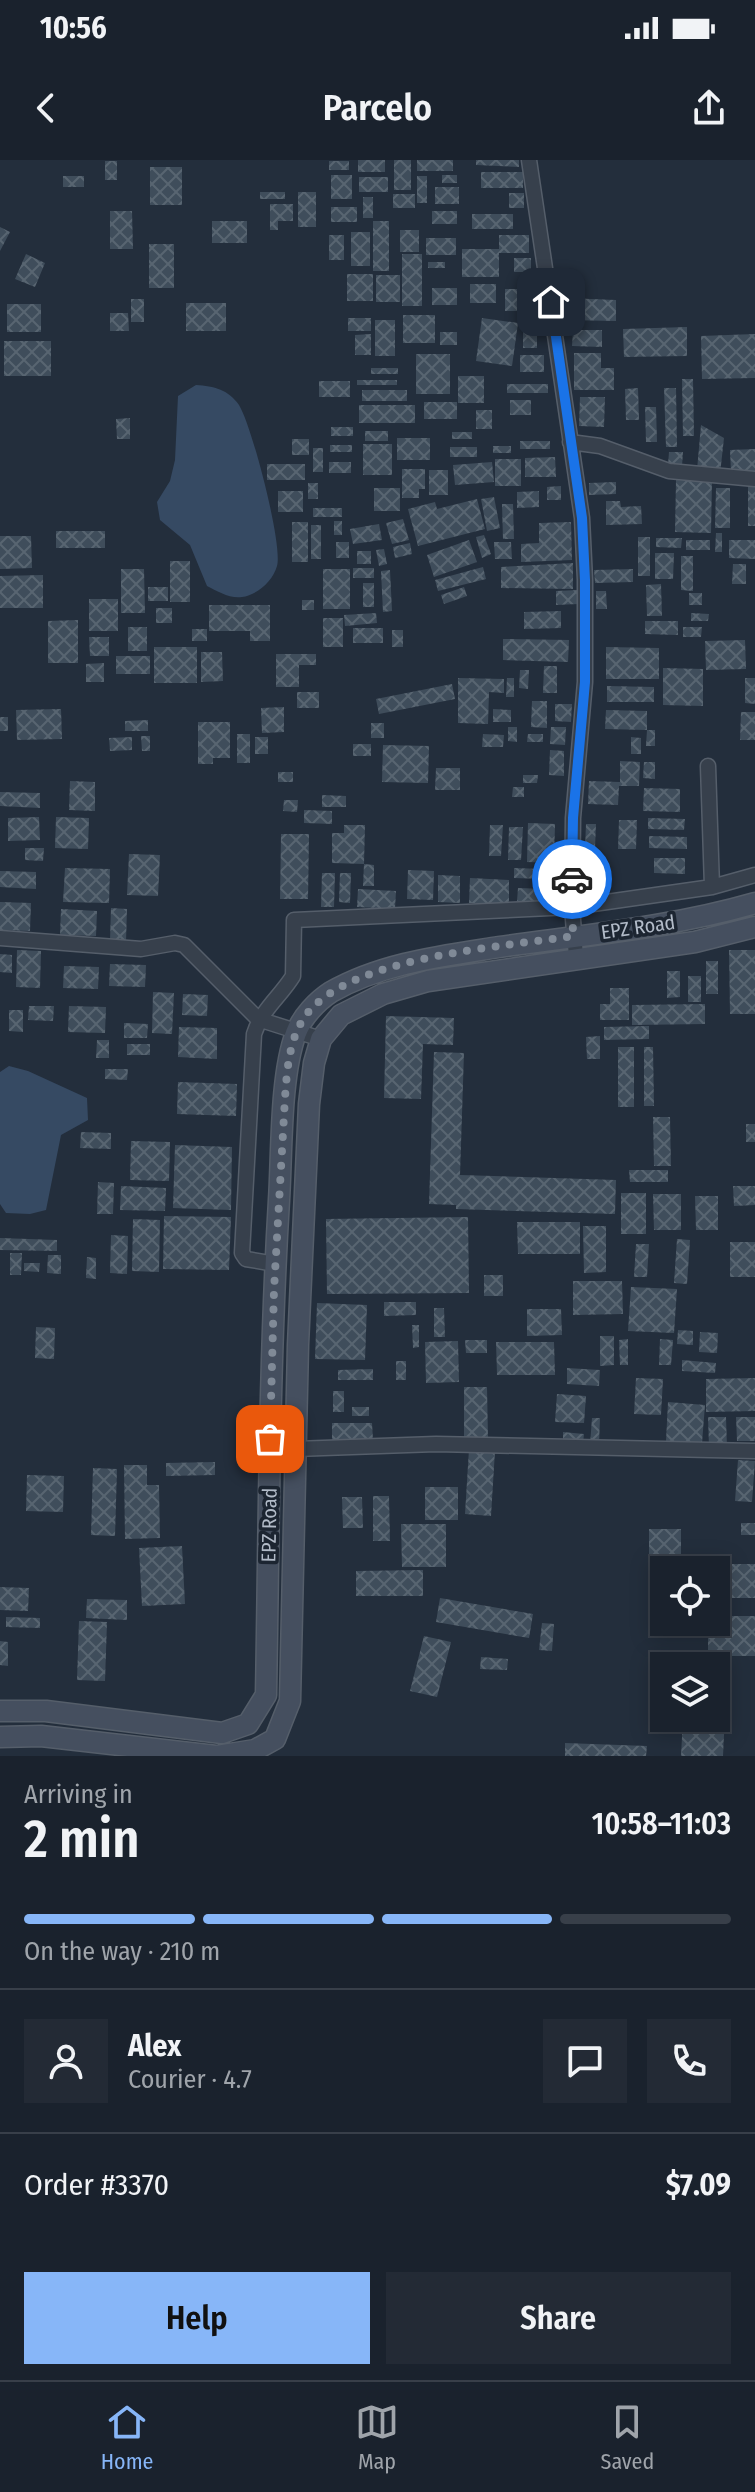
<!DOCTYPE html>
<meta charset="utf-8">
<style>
body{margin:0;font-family:"Fira Sans Condensed",sans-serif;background:#232a35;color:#f1f3f6;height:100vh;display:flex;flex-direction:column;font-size:30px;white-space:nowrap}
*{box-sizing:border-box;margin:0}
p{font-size:26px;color:#9fa4aa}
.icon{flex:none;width:44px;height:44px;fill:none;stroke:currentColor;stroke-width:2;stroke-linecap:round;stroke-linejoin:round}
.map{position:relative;height:1596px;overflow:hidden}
.details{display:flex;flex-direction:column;background:#1a222d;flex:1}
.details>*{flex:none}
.fabs{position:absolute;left:650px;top:1396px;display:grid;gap:16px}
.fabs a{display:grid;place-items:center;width:80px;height:80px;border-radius:0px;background:#1a222d;box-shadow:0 4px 20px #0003,0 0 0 2px #383f49;font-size:40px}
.pin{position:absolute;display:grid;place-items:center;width:68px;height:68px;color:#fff;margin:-34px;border-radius:16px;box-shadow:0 4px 12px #0006}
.courier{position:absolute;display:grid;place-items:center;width:80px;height:80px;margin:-40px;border:6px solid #1a73e8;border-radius:50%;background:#fff;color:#222;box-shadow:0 2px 10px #0007}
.summary em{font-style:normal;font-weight:600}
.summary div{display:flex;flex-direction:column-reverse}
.summary{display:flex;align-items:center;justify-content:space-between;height:136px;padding:0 24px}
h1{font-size:52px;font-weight:600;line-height:60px}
.bar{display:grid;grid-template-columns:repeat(4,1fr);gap:12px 8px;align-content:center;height:96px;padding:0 24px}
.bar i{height:10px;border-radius:6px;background:#383f49}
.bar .active{background:#87b6f8}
.bar p{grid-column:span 4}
.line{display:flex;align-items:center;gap:20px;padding:0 24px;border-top:2px solid #383f49}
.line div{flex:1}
.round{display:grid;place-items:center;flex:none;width:84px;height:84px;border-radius:0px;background:#232a35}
.action{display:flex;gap:16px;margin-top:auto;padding:16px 24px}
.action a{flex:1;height:92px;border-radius:0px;background:#87b6f8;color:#111;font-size:32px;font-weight:600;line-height:92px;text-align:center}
.action a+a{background:#232a35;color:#f1f3f6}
.status{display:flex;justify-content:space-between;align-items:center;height:56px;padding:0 40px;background:#1a222d;direction:ltr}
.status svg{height:22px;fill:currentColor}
header{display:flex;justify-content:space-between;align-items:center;height:104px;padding:0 24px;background:#1a222d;font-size:36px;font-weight:600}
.menu{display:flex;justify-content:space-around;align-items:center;height:112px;border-top:2px solid #383f49;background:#1a222d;font-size:22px;color:#9fa4aa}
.menu a{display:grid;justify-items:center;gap:4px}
.menu .active{color:#87b6f8}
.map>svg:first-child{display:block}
</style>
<div class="status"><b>10:56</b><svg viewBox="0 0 49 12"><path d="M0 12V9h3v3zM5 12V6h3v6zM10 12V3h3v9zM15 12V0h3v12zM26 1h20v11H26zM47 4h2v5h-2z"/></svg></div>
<header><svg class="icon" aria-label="back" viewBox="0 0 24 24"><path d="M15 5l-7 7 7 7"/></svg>Parcelo<svg class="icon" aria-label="share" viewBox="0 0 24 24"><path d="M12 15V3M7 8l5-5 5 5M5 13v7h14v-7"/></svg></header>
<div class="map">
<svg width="755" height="1596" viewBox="0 0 755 1596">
<defs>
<pattern id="building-cross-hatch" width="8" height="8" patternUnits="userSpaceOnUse" patternTransform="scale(2)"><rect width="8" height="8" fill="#3f4d5b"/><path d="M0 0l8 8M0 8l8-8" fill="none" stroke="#586571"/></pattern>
</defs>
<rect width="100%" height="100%" fill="#232e3c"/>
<path fill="#364a63" d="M196,225C214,226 229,230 239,245C252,266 283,385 277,406C273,421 257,435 242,437C230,439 217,431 207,426L190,385L160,360L157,342L170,321L175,300L178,236Z
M9,906L28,911L87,938L88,960L61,975L46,1050L30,1054L6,1053L0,1044V912Z"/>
<path fill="url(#building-cross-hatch)" d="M358,0H385V12H358Z
M394,0H411V30H394Z
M417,0H453V11H417Z
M476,0H519V7L476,5Z
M105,1H117V20H105Z
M329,1H349V10H329Z
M150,7H182V45H150Z
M481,12H523V28H481Z
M331,15H352V39H331Z
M442,15H457V23H442Z
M63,16H84V27H63Z
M417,16H427V43H417Z
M359,17H388V32H359Z
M435,27H459V44H435Z
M260,32H285V39H260Z
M298,32H316V67H298Z
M509,33H524V48H509Z
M393,34H415V48H393Z
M363,37H373V58H363Z
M270,44H293V61H278V70H270Z
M331,47H357V62H331Z
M110,51H132L133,89H110Z
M432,51H457V64H432Z
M472,54H513V69H472Z
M212,61H247V83H212Z
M373,61H389V111H373Z
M0,67L10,72L0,91Z
M400,70H419V92H400Z
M351,72H370V106H351Z
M329,75H344V100H329Z
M499,75H529V93H499V117H462V89H499Z
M426,78H456V95H426Z
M149,84H174V128H149Z
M26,94L45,103L35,127L15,119Z
M402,94H422V146H402Z
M514,98H531V112H514Z
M428,102H445V108H428Z
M347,114H373V141H347Z
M376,115H400V142H376Z
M470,124H496V143H470Z
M432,128H457V145H432Z
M505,129H535V151H505Z
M567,138L616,140V161L566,160Z
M131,139H144V162H131Z
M186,143H226V171H186Z
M7,144H41V172H7Z
M110,153H128L129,171H110Z
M403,155H435V183H403Z
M348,158H371V171H348Z
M482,158L518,163L512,206L476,201Z
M375,160H395V196H375Z
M523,167H537V188H523Z
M687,167V196L624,197L623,169Z
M573,170H602V187L572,186Z
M440,172H457V185H440Z
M371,174V195H355V175Z
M755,174V218L702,219L701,176Z
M4,181H51V216H4Z
M574,193H601V208H614V230H574Z
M416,194H450V234H416Z
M520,195H544V212H520Z
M371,208H398V214H371Z
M458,216H484V243H458Z
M682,219H693L694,276H683Z
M357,220H397V225H357Z
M319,221H350V237H319Z
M507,224H548V233H507Z
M638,228L639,260H626L625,229Z
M664,228H676L677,287H666Z
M362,230H407V241H362Z
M580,237H605L604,267L579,266Z
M510,240H531V255H510Z
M424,242H457V259H424Z
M359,245H415V263H359Z
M645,247H656L657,282H646Z
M476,250H492V269H476Z
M130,258V279H117L116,259Z
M701,265L724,278L720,314L697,310Z
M331,267H353V276H331Z
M365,271H388V281H365Z
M452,272H472V279H452Z
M397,278H430V300H397Z
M292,279H309V295H292Z
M520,281H550V289H520Z
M363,284H392V315H363Z
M330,285H352V292H330Z
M493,286H511V293H493Z
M450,287H477V297H450Z
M313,288H323V312H313Z
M755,289V311L731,312L730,290Z
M669,292H683L682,306L668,305Z
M555,297L556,317H525V298Z
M495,299H521V326H495Z
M329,302H351V313H329Z
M492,302L494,322L455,325L453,305Z
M267,304H305V320H267Z
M402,309H425V329H419V338H402Z
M429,310H448V335H429Z
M676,320L712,321L711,373L675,372Z
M616,322V334L589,335V323Z
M748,322L755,323V366H748Z
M308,323H318V339H308Z
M561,326V340H547V327Z
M374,328H400V351H374Z
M716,328H730V368H715Z
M278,331H303V352H278Z
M539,331V347L517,348V332Z
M494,337L500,368L487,371L481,339Z
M477,339L485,369L418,386L408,349L435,342L437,349Z
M606,341H620L621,347L641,346L642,364L606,365Z
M502,344H513L514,379H503Z
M313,348H342V357H313Z
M403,359L409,380L392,384L386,363Z
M334,361H342V375H334Z
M292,362H308V402H292Z
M571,362L572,400L521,402V384L539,383V363Z
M379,364L382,380L353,384L350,369Z
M311,365H321V399H311Z
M56,371H105V388H56Z
M716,373H722V392H715Z
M484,375L491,394L482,398L476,377Z
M0,376H31L32,408L0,409Z
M638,377H650V416H638Z
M656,378H682L681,388L656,387Z
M469,380L477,402L434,417L427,395Z
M686,380H710V390H686Z
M729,380H755V399L729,398Z
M336,382H349V398H336Z
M494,382H511L512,399H495Z
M410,383L412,394L395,398L393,387Z
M384,389L387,404L379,406L376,390Z
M357,391H371V404H357Z
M655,393H674L673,419H655Z
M681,396H693V431L681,430Z
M170,401H190V442H170Z
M573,403V429L501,428V407Z
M733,404H746V424H732Z
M483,407L486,419L438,431L435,420Z
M353,408H374V418H353Z
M121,409H144L145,453H121Z
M323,409H350V449H323Z
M633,409V422L595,423L594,410Z
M390,410L392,451L383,452L381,411Z
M43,415V448H0V416Z
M363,423H374V447H363Z
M661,424L662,456H647L646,425Z
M148,427H168V441H148Z
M464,427L467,436L444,444L441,435Z
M578,430V444L556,445V431Z
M596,431H606L607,449H596Z
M689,433H702V445H689Z
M89,439H118V471H89Z
M302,440H314V450H302Z
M209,445H270V481H250V471H209Z
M156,448H172V463H156Z
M561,451V468L524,469V452Z
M376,453L377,463L345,466L344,455Z
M691,453L709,454L708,461H691Z
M323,458H343V487H323Z
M78,460V503H48V461Z
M645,461H678V475L645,474Z
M128,467H147V491H128Z
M683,467H702L701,477H683Z
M353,468H383V483H353Z
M192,469H207V481H192Z
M392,470H403V487H392Z
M89,477H109V496H90Z
M503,479L569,480L568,502L503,500Z
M745,480L746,509L706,510L705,481Z
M154,487H197V523H154Z
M606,487L659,488V519H606Z
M201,492H222L223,521L201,522Z
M276,494H316V505H299V527H276Z
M116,496H150V514H116Z
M104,503V522H86V504Z
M544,506H557V533H543Z
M663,508L703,509V546L663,545Z
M520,510H529L528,529L519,528Z
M458,518L504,519V533L489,532L488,564L458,563Z
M507,518H514V537H506Z
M745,518H755V544L745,543Z
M452,524L455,539L379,554L376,539Z
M607,526L654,527V542H607Z
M297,532H319V548H297Z
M532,541H547V568L531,567Z
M555,544H572L571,562L555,561Z
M284,547V572L262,573L261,548Z
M61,549L62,579L17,580L16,550Z
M493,549L511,550V562H493Z
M606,550L647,551V570L605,569Z
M741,552H755V580H740Z
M0,557H8V571H0Z
M148,560V571H125V561Z
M198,562H230V598H213V604H198Z
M371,563H384V578H371Z
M508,567H517V582L508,581Z
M551,567H566L565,585L550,584Z
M647,570H655V586H646Z
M237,574H250V603H237Z
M483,574L504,575L503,587H482Z
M528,574H543V582H527Z
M141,576H150V591H142Z
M132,577V590L110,591L109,578Z
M255,577H268V594H255Z
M631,577L641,578V594H631Z
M353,584H371V596H353Z
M383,585L429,586L428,623L382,622Z
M550,590L564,591V616L549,615Z
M620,601L640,602L639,626H619L618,645L588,644L589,621L620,622Z
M644,602H655V619L643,618Z
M436,608H460V630H435Z
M278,612H293V622H278Z
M523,615H538L537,623H523Z
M70,621L95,622V651L69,650Z
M513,627H524V637H512Z
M644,628L680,629V652L643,651Z
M0,632L40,633V648L0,646Z
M322,635L346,636V647H322Z
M284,640H298L297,652L283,651Z
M304,650L332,651V664L304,663Z
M39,657L40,680L8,681V658Z
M56,657L89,658L88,689L55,688Z
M648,658L685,659L684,670L648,669Z
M619,660H637L636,689H618Z
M528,663L555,664L554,703L527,702Z
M586,664H596L595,688H585Z
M344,665H365L364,704L332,703V673H344Z
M490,665H503L501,696H489Z
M509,667H523L521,700H508Z
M281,674H309L308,739H280Z
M649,676L687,677V689L649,688Z
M25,688H44L43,701L25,700Z
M129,694L160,695L158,736L127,735Z
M654,698H685V714L654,713Z
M581,700H596L595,731H580Z
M364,704L374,705V726H363Z
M65,708L110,709L109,743L63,742Z
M514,708L543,709V719L514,718Z
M408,710L434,711L433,740L407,739Z
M0,711L36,712V729L0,727Z
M322,713H335L334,747H321Z
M340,713H351L350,743L339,742Z
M438,715L460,716V743L438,742Z
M470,718L509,720V744L469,743Z
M518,728L546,729V742L517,741Z
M358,729L396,731L395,749L357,747Z
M0,742L31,743L30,771L0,770Z
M111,748L127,749L126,782L110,781Z
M61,749L97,751L96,776L60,775Z
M17,790L41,791L40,828L16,827Z
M729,790H755V854H730Z
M0,794L12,795V813L0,812Z
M706,801H718V834H706Z
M110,804L146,805L145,827L109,826Z
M64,806L99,807L98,829L63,828Z
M667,811H680V837L667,838Z
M688,816H701V842H688Z
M610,828H629V860H600V844H610Z
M153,832L174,833L172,874L152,873Z
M183,834L208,835L207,856L182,855Z
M705,844V864L632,865V845Z
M29,846H54L53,861L28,860Z
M69,846L106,847L105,873L68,872Z
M9,850H23V872L9,871Z
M386,856L454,858L453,885L423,884L421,939L384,938Z
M124,863L148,864L147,878H124Z
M649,866V879L604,880V867Z
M179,867L217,868V899L178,897Z
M600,876V899H587L586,877Z
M97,880H109V898H96Z
M127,884H150V895H127Z
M618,887H634V947H618Z
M644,887H653L654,946H644Z
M434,892L464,893L460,1015L616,1020L615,1054L456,1049V1045L429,1044Z
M105,909H128L127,920L105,919Z
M178,922L237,924L236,956L177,954Z
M653,957H670L671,1006H654Z
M746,964H755V982H746Z
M81,972L111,973V989L80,988Z
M131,981L170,982L169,1021L130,1020Z
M175,985L232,987L231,1050L173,1048Z
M629,1010H668V1022H630Z
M98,1022L114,1023L113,1054H97Z
M121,1026L166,1028L165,1051L120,1050Z
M733,1026H755V1045L734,1046Z
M621,1033H646V1074H621Z
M653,1034H681V1070H654Z
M695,1036H718V1070H696Z
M164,1056L231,1057L229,1110L163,1109Z
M468,1057L469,1133L327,1134L326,1059Z
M133,1059L160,1060L159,1112L132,1111Z
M517,1062H580V1094H518Z
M583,1066H606V1112L584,1113Z
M111,1075L128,1076L127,1114L110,1113Z
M0,1078L57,1080V1091L0,1090Z
M677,1079L690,1080L687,1124L674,1123Z
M730,1082H755V1117H730Z
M636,1084H649L647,1117H634Z
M10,1093H22L21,1115H10Z
M48,1095H61V1114L47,1113Z
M87,1097L96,1098V1119L86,1118Z
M24,1103H40L39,1112L24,1111Z
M484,1115H503V1136H484Z
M573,1121H622L623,1154L573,1155Z
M631,1127L677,1129L674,1173L628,1171Z
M384,1142H416V1155L384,1156Z
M317,1143L367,1145L365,1200L315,1199Z
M434,1148H444L445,1177H434Z
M527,1149H561L562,1175L527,1176Z
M412,1165H419V1187L413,1188Z
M36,1167L55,1168L54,1199L35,1198Z
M678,1170L693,1171V1185L677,1184Z
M700,1172L718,1173L717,1193L699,1192Z
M600,1176H614V1205L600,1206Z
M628,1179V1205H620L619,1180Z
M660,1179L673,1180L671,1205H659Z
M465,1180H487V1193H466Z
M458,1181L459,1222L426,1223L425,1182Z
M496,1182H554L555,1215H497Z
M682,1200L716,1203L715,1213L682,1211Z
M396,1201H406V1220H396Z
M567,1208L600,1210L599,1226L567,1224Z
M373,1209V1220H338V1210Z
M636,1218L663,1219L661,1255L634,1254Z
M755,1218V1251L706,1252V1219Z
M464,1227H487L488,1278H464Z
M333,1231H344V1252H333Z
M557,1234L586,1236L584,1263L555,1262Z
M668,1242L705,1245L702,1283L666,1281Z
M352,1247H369V1256H352Z
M708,1257H726L727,1287H709Z
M736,1257H755V1281H737Z
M592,1258H600L599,1285H590Z
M332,1263H372L373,1280H332Z
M563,1272L584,1274L583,1283L563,1282Z
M469,1289L495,1291L491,1356L465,1354Z
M738,1300L755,1301L752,1342L735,1341Z
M215,1302V1315L166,1316V1303Z
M124,1305H147V1325H159L160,1378L125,1379Z
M93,1308L117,1309L115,1376L91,1375Z
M27,1315L64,1316L63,1352L26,1351Z
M425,1327H458V1360H425Z
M373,1336H389L390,1381H373Z
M342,1337H362L363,1368H343Z
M741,1363H755V1375H741Z
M401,1364H446V1407H402Z
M649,1369H681V1410H664V1417H649Z
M182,1386L185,1444L142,1446L139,1388Z
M717,1404H755V1438H718Z
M423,1410V1436H356V1411Z
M0,1427L29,1428L28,1451L0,1450Z
M440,1438L533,1454L529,1478L436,1462Z
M87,1439L127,1440V1460L86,1458Z
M716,1456H755V1496H708V1462H716Z
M6,1457L40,1458V1468L6,1467Z
M79,1461L107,1462L105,1521L77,1520Z
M542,1463L554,1464L552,1491L539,1490Z
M424,1476L451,1482L437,1537L410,1531Z
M0,1481L8,1482V1506L0,1505Z
M481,1497L508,1499L507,1510L480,1509Z
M716,1554H725L723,1596H681L683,1558H716Z
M565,1583L647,1586L646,1596H565Z"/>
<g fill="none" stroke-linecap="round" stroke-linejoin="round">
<g stroke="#555e6a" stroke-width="17">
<path id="street" d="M529,0L582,358L585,420V522L573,658L572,747L576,797
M570,282L600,286L669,311L755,319
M708,606L712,727
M0,778L141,789L175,783L184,785L258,859L321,879
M275,1104L246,1099L242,1093L254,874C262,849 280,837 293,816L294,760L572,747L712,727L755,715
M295,1289L436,1284L755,1291"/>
</g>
<g stroke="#555e6a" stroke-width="23">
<path id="secondary" d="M0,1551H46L222,1573L248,1564L266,1535C269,1370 269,1205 279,1040C282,992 280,916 296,873C302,857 317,841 331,832C382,803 442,796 499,787C585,775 672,767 755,743
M0,1577L41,1576L216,1596
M217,1596L255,1590L275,1579L290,1541L298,1185L309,944L314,903L321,879L341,855L383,834L428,821L695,782L755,767"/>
</g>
<use href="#street" stroke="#37404c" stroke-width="14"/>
<use href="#secondary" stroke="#454f5f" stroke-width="20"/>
</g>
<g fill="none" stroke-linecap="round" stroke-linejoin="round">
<path stroke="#808a97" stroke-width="8" stroke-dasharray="0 14.4" d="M270,1279L274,1130L285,938C287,910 289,878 306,855C351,796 503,787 573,776L572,719"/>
<path stroke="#1a73e8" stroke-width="10" d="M551,142L582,358L585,420V522L573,658L572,719"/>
</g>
<g text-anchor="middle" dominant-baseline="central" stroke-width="7" stroke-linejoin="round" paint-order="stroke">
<g font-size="20" fill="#b2bbc8" stroke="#1c2531">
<text transform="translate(638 767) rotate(-8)">EPZ Road</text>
<text transform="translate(269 1365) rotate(-89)">EPZ Road</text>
</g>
</g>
</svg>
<div class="fabs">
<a><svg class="icon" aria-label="locate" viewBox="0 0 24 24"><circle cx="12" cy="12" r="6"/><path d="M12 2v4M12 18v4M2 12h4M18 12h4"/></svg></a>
<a><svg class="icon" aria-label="layers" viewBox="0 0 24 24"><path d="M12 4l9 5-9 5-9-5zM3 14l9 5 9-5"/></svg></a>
</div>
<div class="pin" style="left:270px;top:1279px;background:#ea580c"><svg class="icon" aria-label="bag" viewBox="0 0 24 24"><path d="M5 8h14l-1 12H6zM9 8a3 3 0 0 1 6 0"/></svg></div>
<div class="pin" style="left:551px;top:142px;background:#1f2937"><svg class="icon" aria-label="home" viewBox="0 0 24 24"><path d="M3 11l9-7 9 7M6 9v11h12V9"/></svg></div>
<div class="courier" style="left:572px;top:719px"><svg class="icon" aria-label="car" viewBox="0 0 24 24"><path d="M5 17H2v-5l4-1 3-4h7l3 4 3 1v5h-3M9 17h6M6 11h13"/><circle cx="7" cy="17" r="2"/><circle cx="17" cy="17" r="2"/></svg></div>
</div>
<section class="details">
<div class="summary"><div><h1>2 min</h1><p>Arriving in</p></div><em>10:58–11:03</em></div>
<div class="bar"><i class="active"></i><i class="active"></i><i class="active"></i><i></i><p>On the way · 210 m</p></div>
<div class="line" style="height:144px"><a class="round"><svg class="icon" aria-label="person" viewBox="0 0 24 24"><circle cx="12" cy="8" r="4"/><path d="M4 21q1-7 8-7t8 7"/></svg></a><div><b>Alex</b><p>Courier · 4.7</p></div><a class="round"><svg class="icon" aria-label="chat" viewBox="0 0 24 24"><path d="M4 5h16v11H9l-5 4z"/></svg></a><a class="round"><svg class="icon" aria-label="phone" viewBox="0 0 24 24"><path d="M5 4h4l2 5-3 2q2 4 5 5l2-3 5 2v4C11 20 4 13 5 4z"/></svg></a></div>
<div class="line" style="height:104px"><div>Order #3370</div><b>$7.09</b></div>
<div class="action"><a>Help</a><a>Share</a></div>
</section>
<nav class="menu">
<a class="active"><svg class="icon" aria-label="home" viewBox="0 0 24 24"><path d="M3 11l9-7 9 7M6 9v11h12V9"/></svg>Home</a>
<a><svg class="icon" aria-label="map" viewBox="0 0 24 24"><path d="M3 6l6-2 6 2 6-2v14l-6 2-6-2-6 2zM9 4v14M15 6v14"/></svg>Map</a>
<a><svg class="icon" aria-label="saved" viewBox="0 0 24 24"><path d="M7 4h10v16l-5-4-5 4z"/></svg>Saved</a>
</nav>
